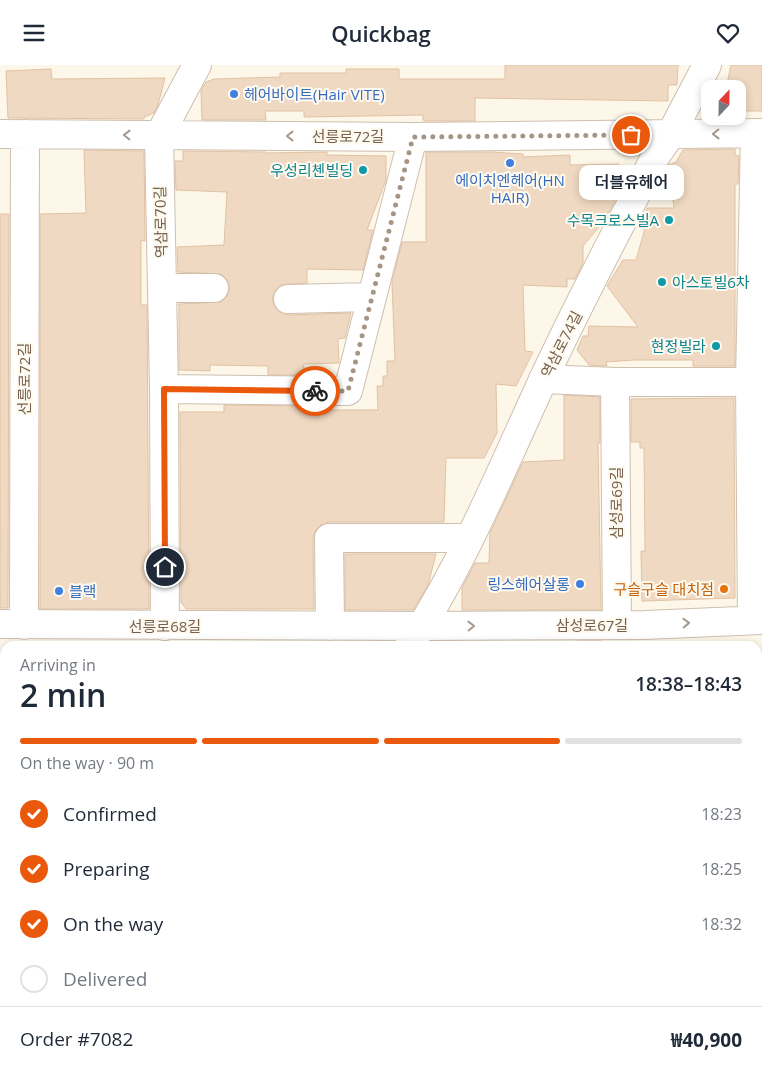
<!DOCTYPE html>
<meta charset="utf-8">
<style>
body{margin:0;font-family:"Open Sans","Noto Sans KR",sans-serif;background:#f2f2f3;color:#1f2937;height:100vh;display:flex;flex-direction:column;font-size:19px;white-space:nowrap}
*{box-sizing:border-box;margin:0}
p{font-size:16px;color:#747a83}
.icon{flex:none;width:28px;height:28px;fill:none;stroke:currentColor;stroke-width:2;stroke-linecap:round;stroke-linejoin:round}
.map{position:relative;flex:1;overflow:hidden}
.details{position:absolute;left:0px;top:576px;width:762px;height:441px;display:flex;flex-direction:column;background:#fff;border-radius:15px 15px 0 0;box-shadow:0 2px 8px #0003}
.details>*{flex:none}
.needle{width:32px;rotate:22deg}
.fabs{position:absolute;left:701px;top:15px;display:grid;gap:10px}
.fabs a{display:grid;place-items:center;width:45px;height:45px;border-radius:10px;background:#fff;box-shadow:0 2px 8px #0003;font-size:25px}
.pin{position:absolute;display:grid;place-items:center;width:42px;height:42px;color:#fff;margin:-21px;border:2px solid #fff;border-radius:50%;box-shadow:0 1px 5px #0007}
.courier{position:absolute;display:grid;place-items:center;width:50px;height:50px;margin:-25px;border:4px solid #ea580c;border-radius:50%;background:#fff;color:#222;box-shadow:0 1px 6px #0007}
.bubble{position:absolute;height:35px;border-radius:10px;background:#fff;box-shadow:0 2px 8px #0003;font-size:16px;font-weight:600;line-height:35px;text-align:center}
.head em{font-style:normal;font-weight:600}
.head div{display:flex;flex-direction:column-reverse}
.head{display:flex;align-items:center;justify-content:space-between;height:85px;padding:0 20px}
h1{font-size:32px;font-weight:600;line-height:38px}
.bar{display:grid;grid-template-columns:repeat(4,1fr);gap:8px 5px;align-content:center;height:60px;padding:0 20px}
.bar i{height:6px;border-radius:4px;background:#e0e1e3}
.bar .selected{background:#ea580c}
.bar p{grid-column:span 4}
.line{display:flex;align-items:center;gap:12px;padding:0 20px;border-top:1px solid #e0e1e3}
.line div{flex:1}
ol{padding:0 20px;list-style:none}
li{display:flex;align-items:center;gap:15px;height:55px}
li p{margin-inline-start:auto}
li .icon{padding:5px;border-radius:50%;background:#ea580c;color:#fff;stroke-width:4}
li:last-child{color:#747a83}
li i{width:28px;height:28px;border:2px solid #e0e1e3;border-radius:50%}
header{display:flex;justify-content:space-between;align-items:center;height:65px;padding:0 20px;background:#fff;font-size:22px;font-weight:600}
.map>svg:first-child{display:block}
</style>
<header><svg class="icon" aria-label="menu" viewBox="0 0 24 24"><path d="M4 6h16M4 12h16M4 18h16"/></svg>Quickbag<svg class="icon" aria-label="heart" viewBox="0 0 24 24"><path d="M12 20l-8-8c-3-5 5-10 8-4 3-6 11-1 8 4z"/></svg></header>
<div class="map">
<svg width="762" height="1017" viewBox="0 0 762 1017">
<rect width="100%" height="100%" fill="#fcf7e9"/>
<path fill="#f0d9c2" stroke="#e2c1a3" d="M505,0H678L677,20H668V36L475,33V56H426L423,55V50L304,52V46H265L266,55H202L201,26L206,17L214,14L280,12V8H346V4H399V14H505Z
M731,0H762V46H738V24H726Z
M51,4L52,14L165,13L158,40L154,48L144,52V54L8,53L6,6Z
M735,84V90L739,91L738,119H735V301H693V295H634L606,297L607,301L589,300L577,285L583,271H588L589,261L638,262L607,221L623,195H636L644,167L647,143H674L668,100L676,97L683,85Z
M84,85L144,86L145,176L141,175V240H147L149,544H40V149L86,148Z
M183,86L266,87V88L327,87V90L386,91V115L367,165H373L363,205L307,204V218L280,220L275,226L272,234L275,243L280,247L288,250L351,248L345,273L338,274L339,298L304,299L303,310H268V301L210,300V306L179,305V239L221,237L227,231L230,223L228,216L221,209L178,207L177,182L224,180L227,127L176,125L175,96H183Z
M426,87H492L523,89V92L570,90V100L619,99V127L605,155L583,181V198L575,214H567V222L523,220L525,286L533,287L516,321L496,319L497,368L484,393H446L444,457H329L321,460L315,466L313,473L314,544H186L181,537L180,347H224V340L303,341V345H378L377,321H383V311H387V296H395L392,217L402,177H426Z
M0,149H9L8,543H0Z
M564,330L600,332V378H598L601,545H462V523L475,498H489L490,468L523,397L564,395Z
M734,333L735,533L642,536L641,486H645L644,383H640V377H631V334Z
M345,489H436L428,520L413,545H345Z
M577,576H602V581H577Z"/>
<g fill="none" stroke-linecap="round" stroke-linejoin="round">
<g stroke="#cebfaf" stroke-width="30">
<path id="minor" d="M0,69L413,72L762,68
M162,223H214
M288,234L372,232
M543,314L615,317H762
M615,317L617,559
M164,324L348,326L413,72
M752,555L750,317L755,68
M0,559L422,561L645,560L762,555
M24,560L25,69
M165,561L164,324L159,71L197,0
M330,561L329,473H469
M409,581C463,499 501,406 542,317C577,241 617,167 655,92L671,69L707,0
M424,1012V1017
M647,1012V1017"/>
</g>
<use href="#minor" stroke="#fff" stroke-width="28"/>
</g>
<defs><path id="oneway-chevron" d="M-2-3.5L2.5 0L-2 3.5" fill="none" stroke-width="1.6" stroke-linecap="round" stroke-linejoin="round" transform="scale(1.25)"/></defs>
<g stroke="#a6988b">
<use href="#oneway-chevron" transform="translate(716 69) rotate(179)"/>
<use href="#oneway-chevron" transform="translate(127 70) rotate(-179)"/>
<use href="#oneway-chevron" transform="translate(290 71) rotate(-180)"/>
<use href="#oneway-chevron" transform="translate(686 558) rotate(-2)"/>
<use href="#oneway-chevron" transform="translate(471 561) rotate(-1)"/>
</g>
<g fill="none" stroke-linecap="round" stroke-linejoin="round">
<path stroke="#a59584" stroke-width="5" stroke-dasharray="0 9" d="M315,326H348L413,72L631,70"/>
<path stroke="#ea580c" stroke-width="6" d="M165,502L164,324L315,326"/>
</g>
<g fill="#3f7fe0" stroke="#fefaf0" stroke-width="2">
<circle cx="234" cy="29" r="5"/>
<circle cx="510" cy="98" r="5"/>
<circle cx="580" cy="519" r="5"/>
<circle cx="59" cy="526" r="5"/>
</g>
<g fill="#0f9aa8" stroke="#fefaf0" stroke-width="2">
<circle cx="363" cy="105" r="5"/>
<circle cx="669" cy="155" r="5"/>
<circle cx="662" cy="217" r="5"/>
<circle cx="716" cy="281" r="5"/>
</g>
<circle fill="#e8710a" stroke="#fefaf0" stroke-width="2" cx="724" cy="524" r="5"/>
<g text-anchor="middle" dominant-baseline="central" stroke-width="4" stroke-linejoin="round" paint-order="stroke">
<g font-size="15" fill="#366cbe" stroke="#fefaf0" text-anchor="start">
<text x="244" y="29">헤어바이트(Hair VITE)</text>
<text x="510" y="115" text-anchor="middle">에이치엔헤어(HN<tspan x="510" dy="17">HAIR)</tspan></text>
<text x="570" y="519" text-anchor="end">링스헤어살롱</text>
<text x="69" y="526">블랙</text>
</g>
<g font-size="15" fill="#76604d" stroke="#fefaf0">
<text x="348" y="71">선릉로72길</text>
<text transform="translate(160 157) rotate(-91)">역삼로70길</text>
<text transform="translate(561 279) rotate(-63)">역삼로74길</text>
<text transform="translate(24 314) rotate(-90)">선릉로72길</text>
<text transform="translate(616 438) rotate(-90)">삼성로69길</text>
<text x="592" y="560">삼성로67길</text>
<text x="165" y="561">선릉로68길</text>
</g>
<g font-size="15" fill="#0d838f" stroke="#fefaf0" text-anchor="end">
<text x="353" y="105">우성리첸빌딩</text>
<text x="659" y="155">수목크로스빌A</text>
<text x="672" y="217" text-anchor="start">아스토빌6차</text>
<text x="706" y="281">현정빌라</text>
</g>
<g font-size="15" fill="#c56008" stroke="#fefaf0" text-anchor="end">
<text x="714" y="524">구슬구슬 대치점</text>
</g>
</g>
</svg>
<div class="fabs">
<a><svg class="needle" viewBox="-14 -14 28 28"><path d="M0-13l5 13h-10z" fill="#e53935"/><path d="M0 13l5-13h-10z" fill="#747a83"/></svg></a>
</div>
<div class="pin" style="left:631px;top:70px;background:#ea580c"><svg class="icon" aria-label="bag" viewBox="0 0 24 24"><path d="M5 8h14l-1 12H6zM9 8a3 3 0 0 1 6 0"/></svg></div>
<div class="pin" style="left:165px;top:502px;background:#1f2937"><svg class="icon" aria-label="home" viewBox="0 0 24 24"><path d="M3 11l9-7 9 7M6 9v11h12V9"/></svg></div>
<div class="courier" style="left:315px;top:326px"><svg class="icon" aria-label="bike" viewBox="0 0 24 24"><circle cx="6" cy="16" r="4"/><circle cx="18" cy="16" r="4"/><path d="M6 16l4-8h5l3 8M10 8l3 8H6M13 5h3"/></svg></div>
<div class="bubble" style="left:579px;top:100px;width:105px">더블유헤어</div>
<section class="details">
<div class="head"><div><h1>2 min</h1><p>Arriving in</p></div><em>18:38–18:43</em></div>
<div class="bar"><i class="selected"></i><i class="selected"></i><i class="selected"></i><i></i><p>On the way · 90 m</p></div>
<ol>
<li><svg class="icon" aria-label="check" viewBox="0 0 24 24"><path d="M5 12l5 5 9-10"/></svg>Confirmed<p>18:23</p></li>
<li><svg class="icon" aria-label="check" viewBox="0 0 24 24"><path d="M5 12l5 5 9-10"/></svg>Preparing<p>18:25</p></li>
<li><svg class="icon" aria-label="check" viewBox="0 0 24 24"><path d="M5 12l5 5 9-10"/></svg>On the way<p>18:32</p></li>
<li><i></i>Delivered</li>
</ol>
<div class="line" style="height:65px"><div>Order #7082</div><b>₩40,900</b></div>
</section>
</div>
